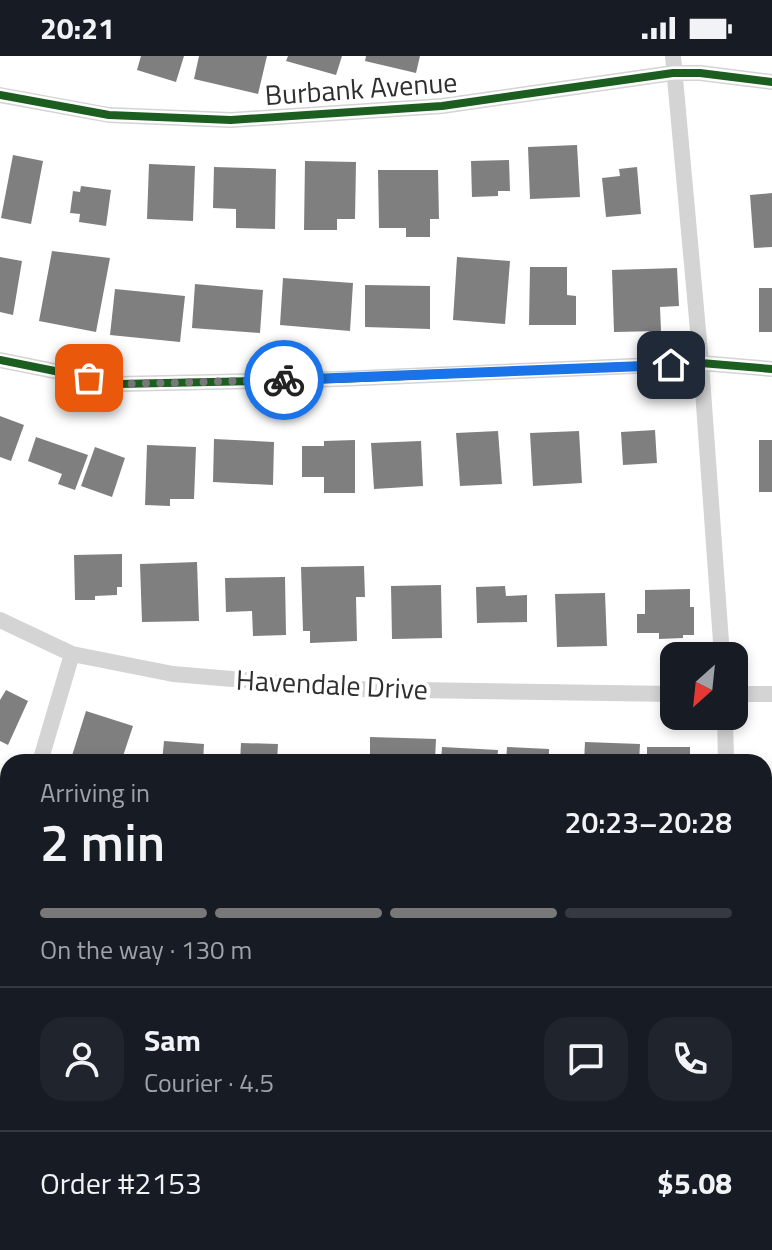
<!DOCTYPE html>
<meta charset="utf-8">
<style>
body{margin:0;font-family:"Titillium Web",sans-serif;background:#20242c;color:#f1f3f6;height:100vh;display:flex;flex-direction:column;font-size:30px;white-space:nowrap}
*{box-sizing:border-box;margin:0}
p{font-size:26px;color:#9ea1a6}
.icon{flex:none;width:44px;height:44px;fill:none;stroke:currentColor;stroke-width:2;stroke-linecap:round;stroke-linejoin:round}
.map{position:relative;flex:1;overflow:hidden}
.details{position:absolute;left:0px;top:698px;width:772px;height:496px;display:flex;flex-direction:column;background:#171b24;border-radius:24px 24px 0 0;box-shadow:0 4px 12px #0003}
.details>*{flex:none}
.needle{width:52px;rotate:207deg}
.controls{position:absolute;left:660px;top:586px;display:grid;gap:16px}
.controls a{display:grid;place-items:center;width:88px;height:88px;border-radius:16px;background:#171b24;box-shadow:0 4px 12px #0003;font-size:40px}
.pin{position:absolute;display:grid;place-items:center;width:68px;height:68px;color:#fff;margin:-34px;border-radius:16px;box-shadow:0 4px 12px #0006}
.courier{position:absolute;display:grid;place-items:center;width:80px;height:80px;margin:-40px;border:6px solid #1a73e8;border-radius:50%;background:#fff;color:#222;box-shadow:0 2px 10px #0007}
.summary em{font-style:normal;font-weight:600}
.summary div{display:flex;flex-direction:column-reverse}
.summary{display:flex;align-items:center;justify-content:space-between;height:136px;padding:0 40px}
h1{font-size:52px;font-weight:600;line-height:60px}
.bar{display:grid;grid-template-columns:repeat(4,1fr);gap:12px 8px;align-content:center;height:96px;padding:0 40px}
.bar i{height:10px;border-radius:6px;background:#363941}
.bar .on{background:#787878}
.bar p{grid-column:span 4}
.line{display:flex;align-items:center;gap:20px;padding:0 40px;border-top:2px solid #363941}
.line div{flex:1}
.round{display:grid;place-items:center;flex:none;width:84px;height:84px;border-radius:24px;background:#20242c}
.status{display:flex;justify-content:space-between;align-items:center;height:56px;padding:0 40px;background:#171b24;direction:ltr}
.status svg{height:22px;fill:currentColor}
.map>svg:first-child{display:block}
</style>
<div class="status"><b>20:21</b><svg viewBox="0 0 49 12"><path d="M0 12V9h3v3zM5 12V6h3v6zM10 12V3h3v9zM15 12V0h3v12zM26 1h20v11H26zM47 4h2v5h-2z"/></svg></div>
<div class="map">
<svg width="772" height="1194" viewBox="0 0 772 1194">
<rect width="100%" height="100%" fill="#fff"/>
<path fill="#7f7f7f" d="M141,0H184L176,26L137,14Z
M199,0H267L258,38L194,23Z
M288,0H342L336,19L286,5Z
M366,0H420L416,17L365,5Z
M577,89L580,141L530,143L528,91Z
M13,99L43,105L31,168L1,162Z
M509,104L510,135H498V140L472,141L471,105Z
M305,105L356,106L355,163H337V174H304Z
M149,108L195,110L193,165L147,163Z
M214,111L276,113L275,173L236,172V153L213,152Z
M637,111L641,158L606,161L602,122L620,120L619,113Z
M378,114H438L439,163H430V181H406V172H379Z
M81,130L111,134L106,170L79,166L80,158L70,157L73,135L80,136Z
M772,137V191L754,192L750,139Z
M52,195L110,202L96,276L39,265Z
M0,201L22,205L13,259L0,256Z
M457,201L510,205L505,268L453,264Z
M530,211H567V239L576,240V269H529Z
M677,212L679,250L660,251L661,275L614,276L612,214Z
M283,222L353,227L350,275L280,269Z
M195,228L263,234L260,277L192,272Z
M365,229L430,230V273L365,271Z
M759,232H772V276H759Z
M115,233L185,240L180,286L110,279Z
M0,360L24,369L11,405L0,401Z
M655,374L657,407L623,409L621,376Z
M498,375L502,428L460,430L456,377Z
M579,375L582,427L533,430L530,377Z
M36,381L88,399L75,434L58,428L62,418L28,405Z
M214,383L274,386L273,429L213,426Z
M355,384V437H324V421H302V390H324V385Z
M759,384H772V436H759Z
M421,385L423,430L374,433L371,387Z
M147,389L196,391L194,443H170V450L145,449Z
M95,391L125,402L112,441L81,430Z
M122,498V531H117V539L95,540V544H75L74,499Z
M197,506L199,565L142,566L140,508Z
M364,510L365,541H356L357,585L310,587V575H303L301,511Z
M285,521L286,579L253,580L252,555L226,556L225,522Z
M441,529L442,582L392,583L391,530Z
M505,530L506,540L527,539V566L477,567L476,531Z
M690,533V551H694V579H683V582L659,583V577H637V558H645V534Z
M605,537L607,590L557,591L555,538Z
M6,634L28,645L8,689L0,685V644Z
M86,655L133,670L121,706H70Z
M370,681L436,683L435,703H427V706H370Z
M164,685L204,688L203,706H162Z
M585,686L640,688L639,706H584Z
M241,687L278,688L277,706H240Z
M442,691L498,694L497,706H441Z
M507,691L549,693V706H506Z
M647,691H690V706H647Z
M347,698V706H300V699Z
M2,943H8V1028L0,1027Z
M764,949H772V1038L764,1037Z
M770,1127H772V1173H766Z
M646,1186H689L688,1191L646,1188Z"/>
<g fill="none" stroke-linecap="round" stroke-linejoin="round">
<path stroke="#d4d4d4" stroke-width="16" d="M673,0L701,307L722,600
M0,39L109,59L231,64L442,50L673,17H700L772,26
M0,304L119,328L339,323L701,307L772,313
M0,564L72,598L173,618L350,633L674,638
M734,638H772
M725,660L726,706
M40,706L72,598
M0,840L8,813
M0,881L8,882
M764,913H772
M0,1171L8,1173
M83,1186L128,1194
M726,1194V1186"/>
<g stroke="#fff" stroke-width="13">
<path id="cycleway" d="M0,39L109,59L231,64L442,50L673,17H700L772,26
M0,304L119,328L339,323L701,307L772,313"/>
</g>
<use href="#cycleway" stroke="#1b5e20" stroke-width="8"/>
</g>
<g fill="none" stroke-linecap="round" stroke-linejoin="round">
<path stroke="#787878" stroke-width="8" stroke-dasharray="0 14.4" d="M89,322L119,328L284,324"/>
<path stroke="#1a73e8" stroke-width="10" d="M284,324L671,309"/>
</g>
<g text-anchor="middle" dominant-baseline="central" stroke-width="8" stroke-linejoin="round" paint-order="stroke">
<g font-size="28" fill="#2f2f2f" stroke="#fff">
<text transform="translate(361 32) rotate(-4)">Burbank Avenue</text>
<text transform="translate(332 628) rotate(3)">Havendale Drive</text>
</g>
</g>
</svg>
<div class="controls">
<a><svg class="needle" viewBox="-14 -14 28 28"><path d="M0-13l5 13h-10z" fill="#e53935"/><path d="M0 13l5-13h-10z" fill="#9ea1a6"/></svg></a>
</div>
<div class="pin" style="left:89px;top:322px;background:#ea580c"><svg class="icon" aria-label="bag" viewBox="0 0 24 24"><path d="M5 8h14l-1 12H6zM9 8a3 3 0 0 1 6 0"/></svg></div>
<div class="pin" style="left:671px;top:309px;background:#1f2937"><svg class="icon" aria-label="home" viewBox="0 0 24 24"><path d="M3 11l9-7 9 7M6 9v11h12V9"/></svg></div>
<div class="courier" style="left:284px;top:324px"><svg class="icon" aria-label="bike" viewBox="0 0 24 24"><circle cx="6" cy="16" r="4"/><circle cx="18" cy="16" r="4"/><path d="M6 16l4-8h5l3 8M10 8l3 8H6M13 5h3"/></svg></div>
<section class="details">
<div class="summary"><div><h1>2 min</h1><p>Arriving in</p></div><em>20:23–20:28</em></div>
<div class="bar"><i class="on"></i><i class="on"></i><i class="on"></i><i></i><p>On the way · 130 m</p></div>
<div class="line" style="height:144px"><a class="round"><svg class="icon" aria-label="person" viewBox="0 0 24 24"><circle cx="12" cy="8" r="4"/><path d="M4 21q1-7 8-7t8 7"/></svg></a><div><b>Sam</b><p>Courier · 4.5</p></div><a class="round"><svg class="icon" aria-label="chat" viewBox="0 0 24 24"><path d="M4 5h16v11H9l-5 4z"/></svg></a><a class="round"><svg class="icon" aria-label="phone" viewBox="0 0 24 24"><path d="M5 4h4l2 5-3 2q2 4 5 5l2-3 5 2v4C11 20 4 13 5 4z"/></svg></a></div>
<div class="line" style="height:104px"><div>Order #2153</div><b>$5.08</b></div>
</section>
</div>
